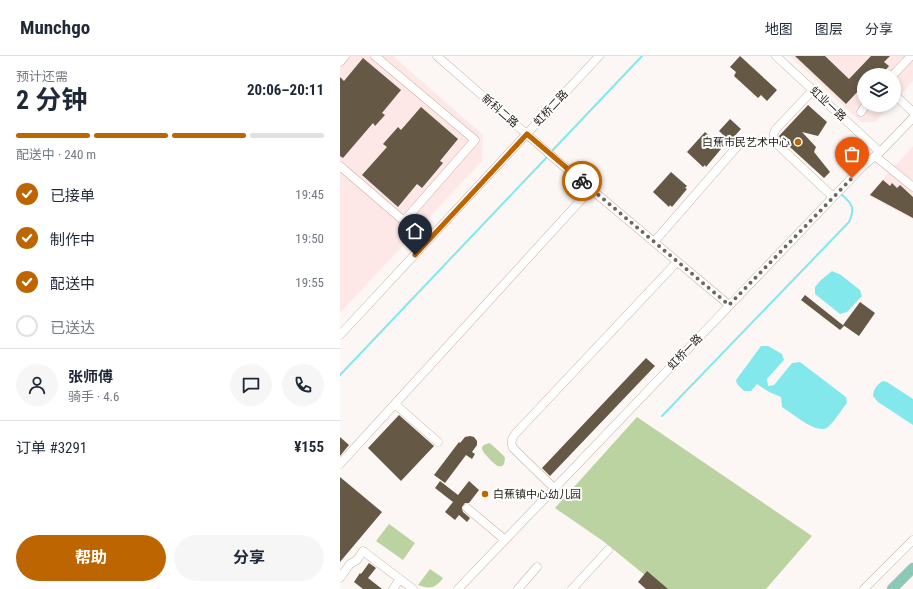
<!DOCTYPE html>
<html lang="zh">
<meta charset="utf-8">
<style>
body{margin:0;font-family:"Roboto Condensed","Noto Sans SC",sans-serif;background:#f6f6f7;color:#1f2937;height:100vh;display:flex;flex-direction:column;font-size:15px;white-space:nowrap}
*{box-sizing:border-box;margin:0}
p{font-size:13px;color:#747a83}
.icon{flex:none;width:22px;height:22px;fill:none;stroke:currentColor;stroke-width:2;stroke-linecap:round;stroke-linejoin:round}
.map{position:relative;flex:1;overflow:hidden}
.panel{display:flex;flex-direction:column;background:#fff;width:340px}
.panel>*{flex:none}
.controls{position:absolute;left:517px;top:12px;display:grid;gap:8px}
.controls a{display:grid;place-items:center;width:44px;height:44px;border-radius:50%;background:#fff;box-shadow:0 2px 6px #0003;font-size:20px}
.pin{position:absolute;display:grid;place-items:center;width:34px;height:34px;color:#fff;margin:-41px -17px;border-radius:50% 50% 50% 0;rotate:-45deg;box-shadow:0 0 4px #0007}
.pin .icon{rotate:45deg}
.courier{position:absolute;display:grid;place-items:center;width:40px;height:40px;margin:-20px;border:3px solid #bd6500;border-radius:50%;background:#fff;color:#222;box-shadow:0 1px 5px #0007}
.summary em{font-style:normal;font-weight:700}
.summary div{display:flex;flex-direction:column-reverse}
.summary{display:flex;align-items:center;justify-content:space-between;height:68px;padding:0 16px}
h1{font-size:26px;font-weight:700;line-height:30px}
.bar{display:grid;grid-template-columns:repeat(4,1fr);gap:6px 4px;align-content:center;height:48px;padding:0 16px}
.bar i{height:5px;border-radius:3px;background:#e0e1e3}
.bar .on{background:#bd6500}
.bar p{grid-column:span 4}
.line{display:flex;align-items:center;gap:10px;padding:0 16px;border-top:1px solid #e0e1e3}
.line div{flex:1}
.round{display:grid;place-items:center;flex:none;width:42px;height:42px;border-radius:21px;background:#f6f6f7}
ol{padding:0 16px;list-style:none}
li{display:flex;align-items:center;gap:12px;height:44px}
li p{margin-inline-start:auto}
li .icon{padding:4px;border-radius:50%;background:#bd6500;color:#fff;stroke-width:4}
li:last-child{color:#747a83}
li i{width:22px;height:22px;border:2px solid #e0e1e3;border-radius:50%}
.action{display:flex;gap:8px;margin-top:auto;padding:8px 16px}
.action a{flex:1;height:46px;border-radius:24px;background:#bd6500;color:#fff;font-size:16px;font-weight:700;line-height:46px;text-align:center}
.action a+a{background:#f6f6f7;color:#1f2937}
header{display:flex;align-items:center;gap:24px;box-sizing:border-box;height:56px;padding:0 20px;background:#fff;border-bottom:1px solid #e0e1e3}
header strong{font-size:19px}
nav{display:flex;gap:22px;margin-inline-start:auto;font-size:14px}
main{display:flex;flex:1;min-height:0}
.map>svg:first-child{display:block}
</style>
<header>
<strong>Munchgo</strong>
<nav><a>地图</a><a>图层</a><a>分享</a></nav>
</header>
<main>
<section class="panel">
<div class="summary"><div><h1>2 分钟</h1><p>预计还需</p></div><em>20:06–20:11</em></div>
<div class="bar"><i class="on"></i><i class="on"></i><i class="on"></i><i></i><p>配送中 · 240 m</p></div>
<ol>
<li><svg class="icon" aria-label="check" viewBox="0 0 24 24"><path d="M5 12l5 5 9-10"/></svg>已接单<p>19:45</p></li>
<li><svg class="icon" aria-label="check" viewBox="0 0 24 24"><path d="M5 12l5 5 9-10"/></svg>制作中<p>19:50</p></li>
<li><svg class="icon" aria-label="check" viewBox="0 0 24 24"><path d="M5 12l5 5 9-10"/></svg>配送中<p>19:55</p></li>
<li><i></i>已送达</li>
</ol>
<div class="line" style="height:72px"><a class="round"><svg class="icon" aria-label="person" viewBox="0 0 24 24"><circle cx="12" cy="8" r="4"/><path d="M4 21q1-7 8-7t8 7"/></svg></a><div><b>张师傅</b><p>骑手 · 4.6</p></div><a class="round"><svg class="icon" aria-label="chat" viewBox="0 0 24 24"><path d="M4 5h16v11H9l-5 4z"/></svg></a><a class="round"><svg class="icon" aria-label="phone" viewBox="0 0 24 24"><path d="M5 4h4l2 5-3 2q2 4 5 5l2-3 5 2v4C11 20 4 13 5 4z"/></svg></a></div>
<div class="line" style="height:52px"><div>订单 #3291</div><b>¥155</b></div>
<div class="action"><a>帮助</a><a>分享</a></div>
</section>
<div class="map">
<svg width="573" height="533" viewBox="0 0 573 533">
<rect width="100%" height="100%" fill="#fcf7f4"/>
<path fill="#fee8e7" d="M0,0H53L143,79L142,105L0,257Z
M450,0H573V25L554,46V19H524V49H551L535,66H521Z
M573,90V164L528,139Z"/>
<path fill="#bbd3a1" d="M297,361L472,480L426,533H322L263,485L215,452Z
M149,387L151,388L164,400L165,402L164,408C162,410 162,411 158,410C155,409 144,398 143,395C141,392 142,391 144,389Z
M49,468L75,487L63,504L36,485Z
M90,513L103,522C95,533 90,533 78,529Z"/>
<path fill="#82e8ec" d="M492,215L501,219L520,234L522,240L507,256L500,258L475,238V231L481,224Z
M421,290H428L442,298L444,304L427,323L428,330L434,329L452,307L460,306L506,341L507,347C502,353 494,366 488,371C478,380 452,357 442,351L441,341L429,336L417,328L411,335H404L397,328L396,324Z
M543,325L547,326L573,343V369L538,346L533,340C533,334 537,328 543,325Z"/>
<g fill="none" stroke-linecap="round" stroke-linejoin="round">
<path stroke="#82e8ec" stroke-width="2" d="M211,96L302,0
M0,319L208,100
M322,360L509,166C515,153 513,148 502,139"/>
</g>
<path fill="#655845" d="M400,0L437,34L427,45L421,39L418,42L394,20L396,16L390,11Z
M455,0H485L509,23L531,0H550L544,6L549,10L541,19H524V36L520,33L506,48Z
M23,2L61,34L42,57L45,59L35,70L33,67L3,102L0,100V21L4,25Z
M468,49L487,66L478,80L462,76L476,91L474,96L490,116L484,122L440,82L439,80Z
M81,51L118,83L100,105L103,107L82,132L77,128L58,151L22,119L47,91L43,88L58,71L61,74Z
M390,63L401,73L390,85L379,75Z
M365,76L381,90L380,92L381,93L366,111L365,109L363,111L347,96Z
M331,116L347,130L345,132L347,133L332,151L330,149L329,151L313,136Z
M543,124L550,130L552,127L557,132L560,129L573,141V162L530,139Z
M465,239L504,270L500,274L461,244Z
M520,246L535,257L519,280L503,269Z
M306,302L315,310L210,420L202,412Z
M59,359L94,390L61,425L28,392Z
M130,380L134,381L137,385V389L132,396L135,398L132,403L126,399L105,427L94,419L119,386L120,387L125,381Z
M0,381L9,389L0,400Z
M0,421L42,456L0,506Z
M100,425L118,439L129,425L139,434L129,447H125L122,451V453L123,456L130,462L127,466L119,459L115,464L105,456L113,446L95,432Z
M29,507L36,512L28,522L42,533H23L14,526L20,517L21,518Z
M307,515L328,533H306L298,526Z"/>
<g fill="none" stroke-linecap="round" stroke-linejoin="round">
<g stroke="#c6b1a0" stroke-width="9">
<path id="minor" d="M97,0L214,102L389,249
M436,0L540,96
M0,6L5,0
M553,19L571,0
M473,34L436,73C432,79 433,83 438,89L493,141
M554,38L573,56
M521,56L526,49
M535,100L573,131
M0,110L64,165L135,84L35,0
M314,186L401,86
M0,279L259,0
M55,348L98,386
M0,408L251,133
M214,432L173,392C170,386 172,382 176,377L337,206
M127,452L165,484
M0,522L10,508L17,504L23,495L73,533
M53,533L60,523
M118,533L523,110L540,96L573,62
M178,533L197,511
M232,533L268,494
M524,533L573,484"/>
</g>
<g stroke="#d3d1d0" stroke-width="11">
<path id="major" d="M552,533L573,512"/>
</g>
<use href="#minor" stroke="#fff" stroke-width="8"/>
<use href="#major" stroke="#8bc8b8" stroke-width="10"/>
</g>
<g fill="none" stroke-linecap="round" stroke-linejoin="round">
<path stroke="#6e6862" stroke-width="4" stroke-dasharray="0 7.2" d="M242,125L389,249L512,122"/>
<path stroke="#bd6500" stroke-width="5" d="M75,199L187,78L242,125"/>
</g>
<g fill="#bd6500" stroke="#fff" stroke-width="1.5">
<circle cx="458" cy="86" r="4"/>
<circle cx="145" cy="438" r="4"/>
</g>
<g text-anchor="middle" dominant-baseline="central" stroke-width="4" stroke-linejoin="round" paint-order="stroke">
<g font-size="11" fill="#221b14" stroke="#fff">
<text transform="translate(488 48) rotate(43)">虹业一路</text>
<text transform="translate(211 52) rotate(-47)">虹桥二路</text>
<text transform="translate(160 55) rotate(41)">新科二路</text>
<text transform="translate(345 296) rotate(-46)">虹桥一路</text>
</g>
<g font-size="11" fill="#221b14" stroke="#fff" text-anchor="end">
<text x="450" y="86">白蕉市民艺术中心</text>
<text x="153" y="438" text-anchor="start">白蕉镇中心幼儿园</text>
</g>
</g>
</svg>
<div class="controls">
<a><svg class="icon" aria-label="layers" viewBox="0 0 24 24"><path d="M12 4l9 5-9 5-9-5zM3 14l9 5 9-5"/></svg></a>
</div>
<div class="pin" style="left:512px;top:122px;background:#ea580c"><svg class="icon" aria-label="bag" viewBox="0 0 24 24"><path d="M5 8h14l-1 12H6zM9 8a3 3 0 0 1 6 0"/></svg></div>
<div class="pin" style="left:75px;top:199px;background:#1f2937"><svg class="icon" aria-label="home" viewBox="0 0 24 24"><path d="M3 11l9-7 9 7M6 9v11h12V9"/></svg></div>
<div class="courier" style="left:242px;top:125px"><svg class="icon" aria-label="bike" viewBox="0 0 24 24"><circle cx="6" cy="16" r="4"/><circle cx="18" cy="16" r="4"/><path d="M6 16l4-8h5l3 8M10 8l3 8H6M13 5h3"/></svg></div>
</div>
</main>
